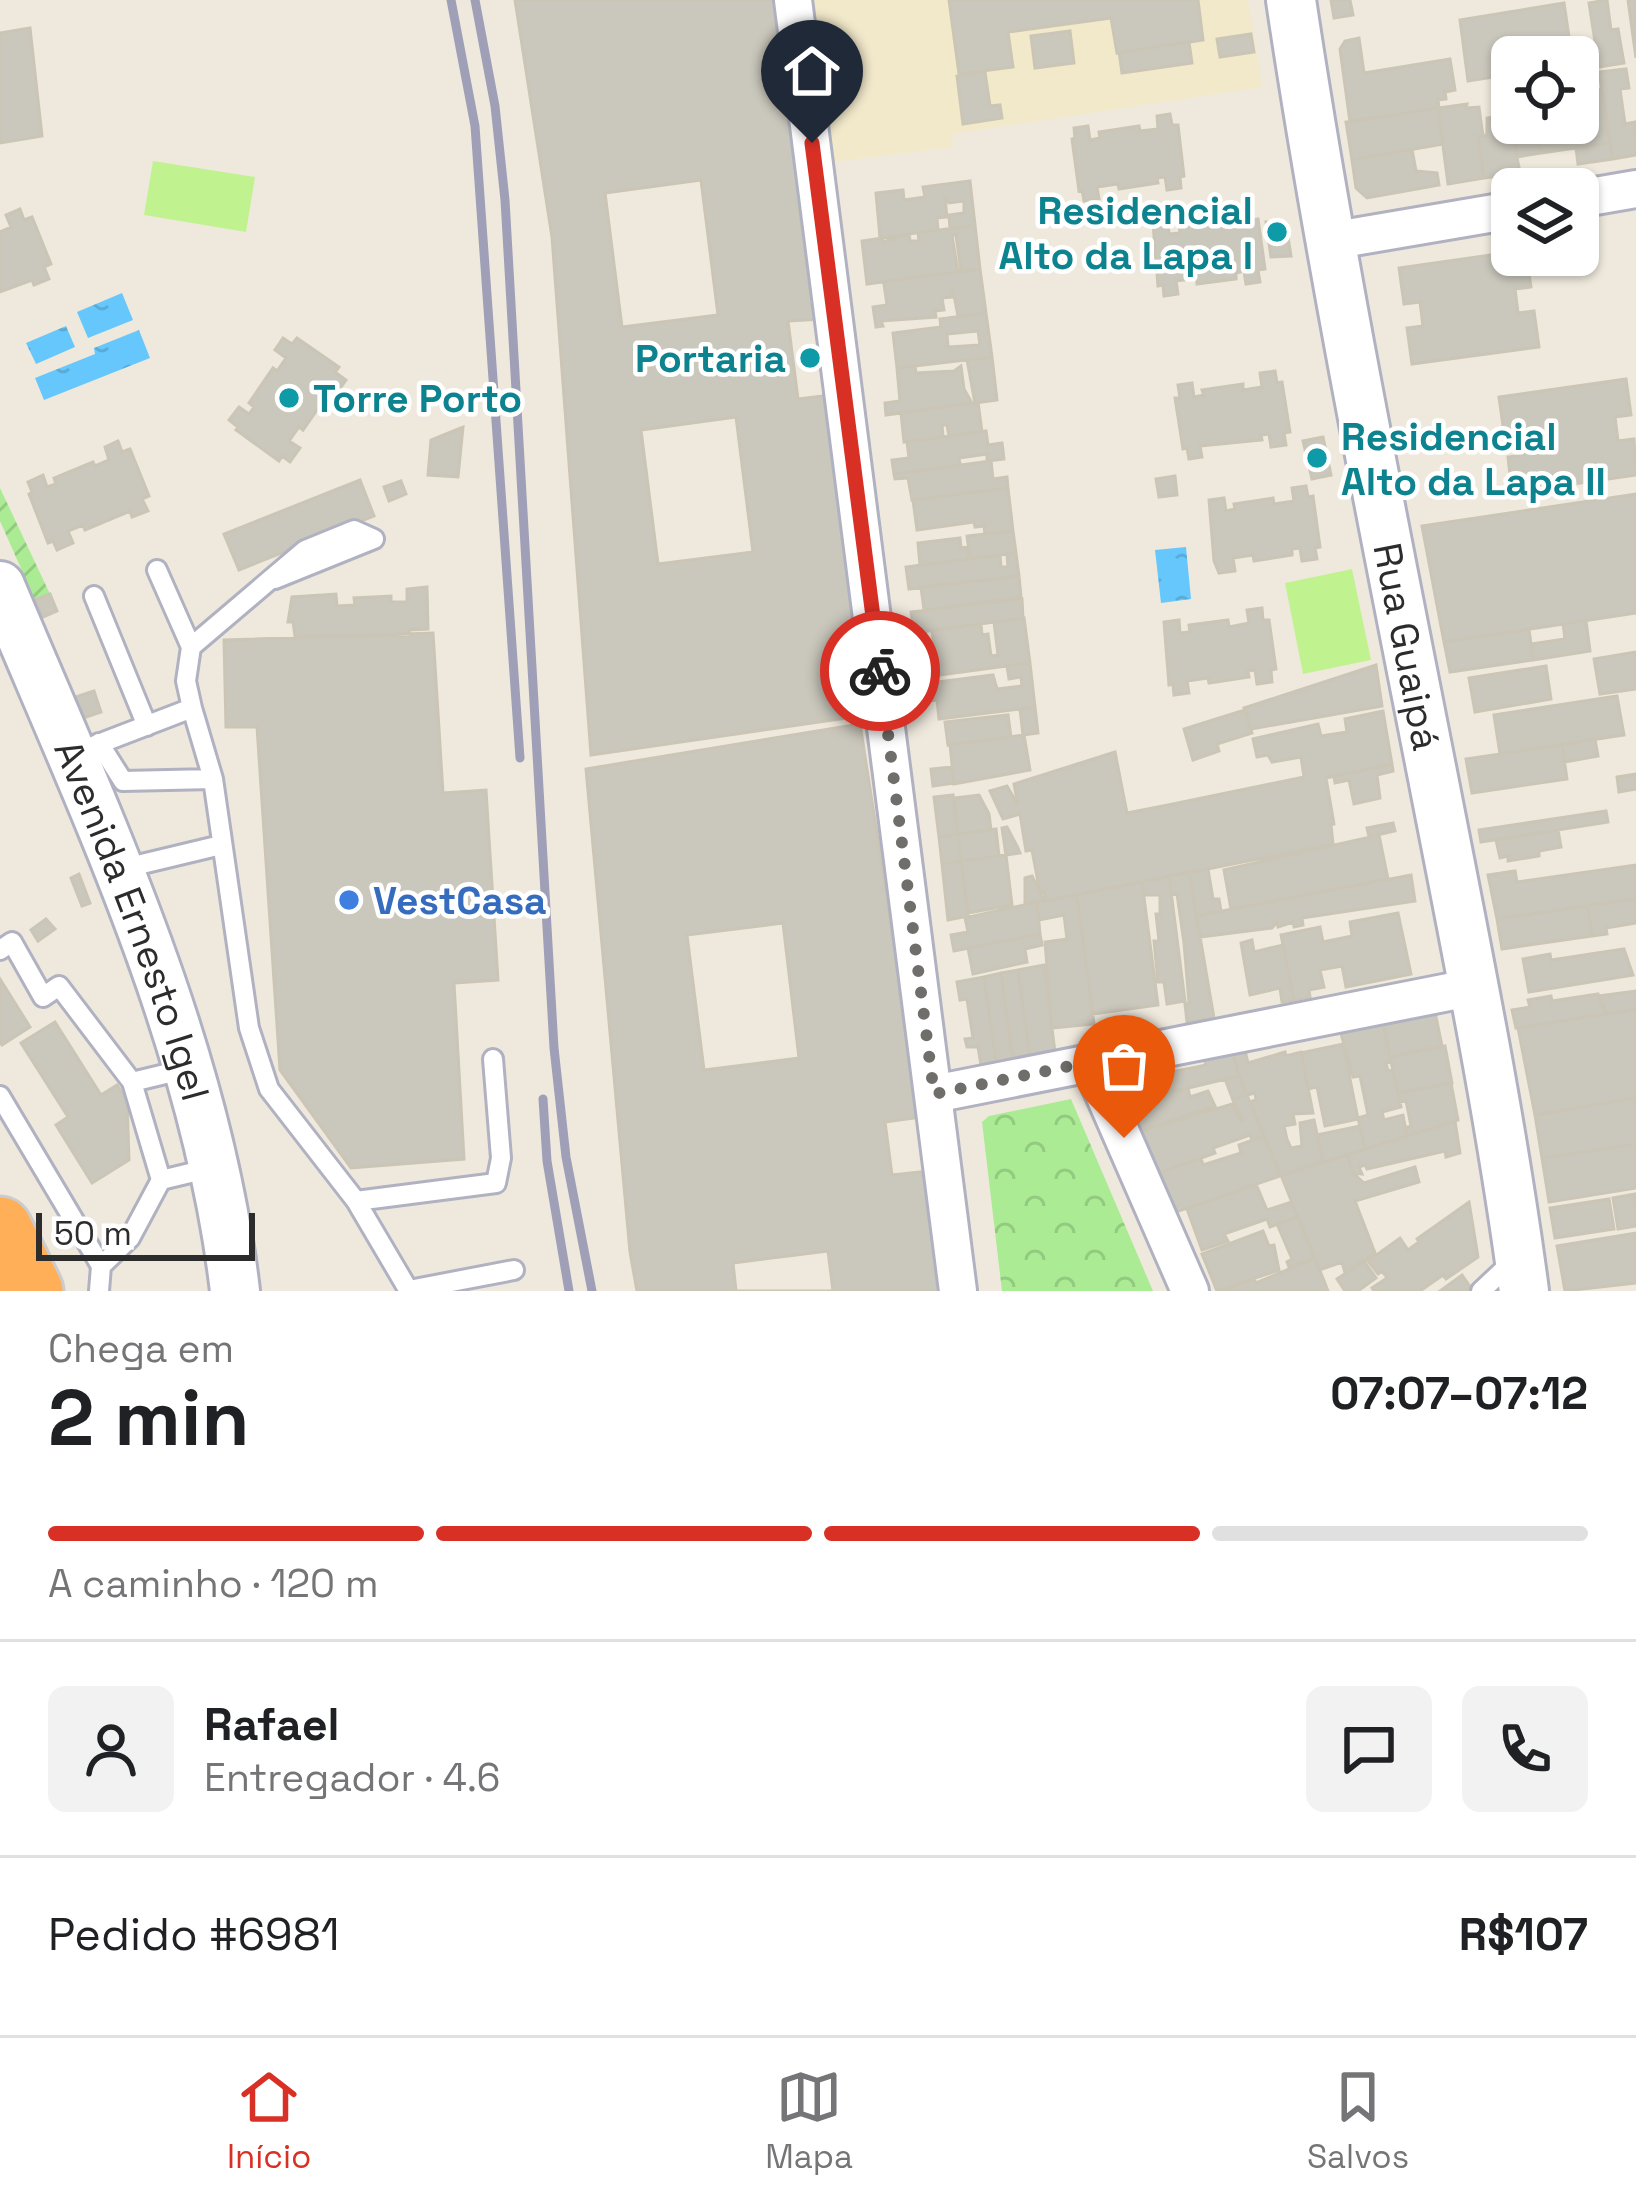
<!DOCTYPE html>
<html lang="pt">
<meta charset="utf-8">
<style>
body{margin:0;font-family:"Space Grotesk",sans-serif;background:#f2f2f2;color:#202124;height:100vh;display:flex;flex-direction:column;font-size:45px;white-space:nowrap}
*{box-sizing:border-box;margin:0}
p{font-size:39px;color:#757577}
.icon{flex:none;width:66px;height:66px;fill:none;stroke:currentColor;stroke-width:2;stroke-linecap:round;stroke-linejoin:round}
.map{position:relative;height:1291px;overflow:hidden}
.drawer{display:flex;flex-direction:column;background:#fff;flex:1}
.drawer>*{flex:none}
.controls{position:absolute;left:1491px;top:36px;display:grid;gap:24px}
.controls a{display:grid;place-items:center;width:108px;height:108px;border-radius:18px;background:#fff;box-shadow:0 3px 9px #0004;font-size:60px}
.scale{position:absolute;left:36px;bottom:30px;width:219px;box-sizing:border-box;padding-left:12px;border:6px solid #2c2c2c;border-top:0;font-size:33px;line-height:42px;white-space:nowrap;color:#2c2c2c;-webkit-text-stroke:9px #fff;paint-order:stroke}
.pin{position:absolute;display:grid;place-items:center;width:102px;height:102px;color:#fff;margin:-123px -51px;border-radius:50% 50% 50% 0;rotate:-45deg;box-shadow:0 0 12px #0007}
.pin .icon{rotate:45deg}
.courier{position:absolute;display:grid;place-items:center;width:120px;height:120px;margin:-60px;border:9px solid #d93025;border-radius:50%;background:#fff;color:#222;box-shadow:0 3px 15px #0007}
.headline em{font-style:normal;font-weight:700}
.headline div{display:flex;flex-direction:column-reverse}
.headline{display:flex;align-items:center;justify-content:space-between;height:204px;padding:0 48px}
h1{font-size:78px;font-weight:700;line-height:90px}
.bar{display:grid;grid-template-columns:repeat(4,1fr);gap:18px 12px;align-content:center;height:144px;padding:0 48px}
.bar i{height:15px;border-radius:9px;background:#e0e0e0}
.bar .selected{background:#d93025}
.bar p{grid-column:span 4}
.line{display:flex;align-items:center;gap:30px;padding:0 48px;border-top:3px solid #e0e0e0}
.line div{flex:1}
.round{display:grid;place-items:center;flex:none;width:126px;height:126px;border-radius:18px;background:#f2f2f2}
.menu{display:flex;justify-content:space-around;align-items:center;height:168px;border-top:3px solid #e0e0e0;background:#fff;font-size:33px;color:#757577}
.menu a{display:grid;justify-items:center;gap:6px}
.menu .selected{color:#d93025}
.map>svg:first-child{display:block}
</style>
<div class="map">
<svg width="1636" height="1291" viewBox="0 0 1636 1291">
<defs>
<pattern id="forest-crowns" width="20" height="18" patternUnits="userSpaceOnUse" patternTransform="scale(3)"><rect width="20" height="18" fill="#aaeb94"/><path d="M2 6a3 3 0 1 1 6 0M12 15a3 3 0 1 1 6 0" fill="none" stroke="#92ca80"/></pattern>
<pattern id="garden-furrows" width="10" height="10" patternUnits="userSpaceOnUse" patternTransform="scale(3)"><rect width="10" height="10" fill="#aaeb94"/><path d="M-1 1l2-2M0 10L10 0M9 11l2-2" fill="none" stroke="#92ca80"/></pattern>
<pattern id="water-ripples" width="26" height="14" patternUnits="userSpaceOnUse" patternTransform="scale(3)"><rect width="26" height="14" fill="#66c7fc"/><path d="M2 4q2-2 4 0t4 0M15 11q2-2 4 0t4 0" fill="none" stroke="#59abd8"/></pattern>
</defs>
<rect width="100%" height="100%" fill="#efe9dd"/>
<path fill="#f2e9cb" d="M814,0H1248L1262,87L952,134L953,147L833,162Z"/>
<path fill="url(#forest-crowns)" d="M1071,1099L1153,1291H1002L982,1122L989,1116Z"/>
<path fill="url(#garden-furrows)" d="M0,488L50,594L35,600L0,521Z"/>
<path fill="#c0f38f" d="M153,161L255,177L246,232L144,215Z
M1352,569L1371,660L1303,674L1285,583Z"/>
<path fill="url(#water-ripples)" d="M122,293L133,320L88,338L77,312Z
M66,326L75,347L36,364L26,343Z
M139,330L150,358L44,400L35,378L95,354L94,348Z
M1186,547L1191,599L1161,603L1155,550Z"/>
<path fill="#cac7bc" stroke="#cbc5b6" stroke-width="3" fill-rule="evenodd" d="M515,0H781L868,715L591,755L552,237Z
M949,0H1198L1203,40L1117,53L1111,18L1008,32L1013,67L959,74Z
M1331,0H1350L1353,15L1334,18Z
M1607,0L1611,30L1618,29L1624,63L1599,67L1589,3Z
M1628,0H1636V58Z
M1564,3L1572,57H1512V74L1468,81L1460,20Z
M30,28L42,136L0,143V33Z
M1070,31L1074,63L1035,68L1031,36Z
M1251,34L1254,52L1220,57L1217,39Z
M1359,38L1364,73L1450,59L1455,90L1445,92L1446,99L1438,100L1439,108L1350,122L1340,49L1345,41Z
M1189,42L1192,63L1122,73L1119,52Z
M1626,69L1629,88L1620,89L1625,124L1635,122L1636,155L1613,159L1599,72Z
M985,72L990,106L1000,105L1002,118L963,124L957,76Z
M1592,75L1594,90L1602,89L1610,143L1541,153L1536,123H1578V78Z
M1467,104L1466,108L1479,107L1483,136H1478L1484,178L1448,184L1438,108Z
M1439,108L1443,144L1352,160L1346,122Z
M1170,114L1172,125H1178L1184,176L1180,177L1181,188L1167,190L1165,177L1157,178L1158,183L1119,189L1118,184L1097,187L1099,199L1084,201L1082,190L1079,191L1072,139L1075,138L1074,128L1088,126L1090,140L1100,138L1099,132L1139,126L1140,131L1158,129L1157,116Z
M1509,115L1520,173L1484,178L1478,136L1487,135V118Z
M1509,115L1512,123H1536L1541,153L1517,157Z
M1610,143L1613,159L1578,164L1576,148Z
M1412,149L1416,171L1437,173L1439,185L1367,198L1356,188L1352,160Z
M701,180L718,315L622,327L605,193Z
M970,181L975,225L950,229L949,215L964,213V201L949,203L945,198L947,217L937,218L938,230L880,238L876,193L903,190L904,200L925,197L923,187Z
M20,209L24,220L32,217L51,264L44,267L49,279L34,285L32,280L0,292V232L11,227L6,215Z
M1250,209L1252,220L1258,219L1265,269L1258,270L1260,282L1246,284L1244,271L1236,273V279L1197,284V278L1176,281L1178,294L1164,296L1163,285L1158,286L1153,223L1168,221L1169,234L1180,233L1179,226L1218,220L1219,227L1237,224L1236,211Z
M1266,222L1286,224L1291,256L1271,257Z
M975,225L980,269L961,271L956,235H952L958,272L867,284L862,241L883,238V242L909,234L910,241H919L918,233Z
M1512,252L1526,255L1531,287L1515,289L1518,313L1534,311L1539,347L1412,364L1407,328L1423,326L1420,302L1404,304L1399,268Z
M1537,255H1563L1565,268L1540,272Z
M980,269L986,313L958,316L953,290V297L942,298L944,310L935,311L936,317L881,321L883,326L876,327L873,307L887,305L884,284L888,281Z
M986,313L992,357L897,368L893,333L941,327L940,319ZM978,331L980,345L948,347L947,334Z
M823,319L831,395L798,399L788,321Z
M283,338L292,344L297,338L339,367L335,372L346,380L336,394L331,390L303,430L299,427L289,441L300,448L290,462L282,456L279,461L236,430L238,427L229,420L239,407L249,414L254,407L249,403L273,368L277,371L286,358L275,350Z
M992,357L997,400L975,403L967,360Z
M915,366L916,373L954,371L961,366L964,389L972,403L886,415L885,403L900,401L897,368Z
M1275,371L1277,383L1282,382L1290,432L1284,433L1286,445L1271,447L1269,434L1261,435L1262,440L1200,446L1202,457L1189,459L1187,448L1183,449L1175,398H1180L1178,385L1192,383L1194,397L1204,395L1202,390L1243,384V390L1262,387L1260,373Z
M1626,379L1631,415L1615,417L1618,441L1634,439L1636,475L1512,493L1508,457L1523,455L1520,430L1504,433L1499,397Z
M978,402L982,432L949,436L947,425H942L943,437L904,442L901,413Z
M736,417L753,552L658,564L641,430Z
M463,427L458,477L428,475L431,440Z
M986,431L988,445L1002,443L1004,459L987,461V454L959,458L960,465L894,474L892,460L909,458L907,442Z
M1323,437L1331,475L1312,479L1303,441Z
M118,441L122,452L130,449L149,496L142,499L148,511L132,517L130,511L85,530L83,525L68,531L73,543L57,550L53,541L48,543L29,494L32,492L28,482L43,475L47,487L56,484L54,478L93,462L95,466L109,460L105,447Z
M991,461L993,479L1007,477L1008,488L912,500L908,478L895,479L894,474Z
M1175,476L1177,495L1159,497L1156,479Z
M360,480L374,516L239,570L224,534Z
M401,481L406,494L389,501L384,487Z
M1306,486L1308,497L1313,496L1320,547L1315,548L1317,559L1302,561L1300,548L1292,549V555L1254,561L1253,555L1233,558L1235,571L1219,573L1214,561L1209,500L1224,498L1226,511L1235,509L1234,504L1273,498L1274,504L1294,501L1292,488Z
M1008,488L1013,531L985,534L984,526L975,527L974,522L917,530L913,500Z
M1636,494V613L1444,642L1422,526Z
M1013,531L1016,553L970,559L967,536Z
M960,538L961,548L968,547L969,559L920,565L918,543Z
M1016,553L1019,576L909,589L906,567L1000,555L1001,567H1008L1007,555Z
M1019,576L1021,597L924,610L921,587Z
M427,587L428,629L409,630V636H295L293,622H288L292,597L336,594L337,606L355,605L354,598L391,596V602H407V589Z
M50,594L57,611L43,617L35,600Z
M1022,599L1023,618L914,633L911,612Z
M1262,608L1263,620H1269L1276,669L1271,670L1272,682L1257,684L1255,670L1248,671L1249,677L1209,683L1208,678L1187,681L1189,693L1174,695L1173,684L1169,685L1164,622L1179,620L1180,633L1190,632L1189,625L1228,620L1229,627L1249,623L1247,610Z
M1024,618L1030,663L917,678L913,651L934,648L932,630L981,624L982,635L988,634L991,656L998,655L994,622Z
M1586,621L1590,651L1533,660L1531,644L1565,639L1563,624Z
M1529,629L1533,660L1450,672L1444,642Z
M433,633L443,793L486,790L498,980L454,983L464,1159L351,1168L280,1070L257,727H226L224,640Z
M1636,652V689L1600,694L1594,659Z
M1030,663L1035,707L939,719L937,700L921,702L918,678L937,675L938,682L993,675L997,689L1022,686L1021,677L1009,679L1007,666Z
M1376,665L1382,706L1251,729L1244,708Z
M1546,666L1551,699L1475,712L1469,678Z
M94,691L101,712L71,722L64,701Z
M1617,696L1624,735L1500,754L1494,715Z
M1035,707L1038,733L1023,735L1020,709Z
M1245,710L1252,733L1217,744L1219,751L1193,760L1184,729Z
M1383,711L1392,764L1326,778L1334,824L1331,825L1333,844L1046,901L1044,892L1040,893L1032,850L1026,851L1020,814L1003,819L990,791L1007,786L1018,805L1014,784L1115,752L1127,813L1168,805L1304,777L1301,757L1272,762L1268,755L1257,757L1253,739L1318,724L1321,736L1347,732L1345,719Z
M1008,715L1011,737L948,745L945,722Z
M860,724L948,1291H637L630,1252L586,769Z
M1024,735L1030,770L954,784L950,745Z
M1595,739L1598,756L1565,762L1562,745Z
M1562,745L1567,779L1472,793L1466,759Z
M1392,764L1393,771L1377,775L1380,798L1354,804L1349,780L1335,783L1334,776Z
M952,767L954,783L933,786L931,769Z
M1636,774V789L1619,792L1617,777Z
M953,795L958,834L939,837L934,797Z
M979,795L989,814L991,830L958,834L954,798Z
M1606,811L1608,822L1481,842L1479,830Z
M1393,823L1395,831L1369,837L1367,828Z
M1007,827L1017,846L1020,853L1006,855L1002,828Z
M996,829L999,856L961,861L958,834Z
M1558,830L1561,847L1539,851V856L1508,861V856L1500,858L1496,840Z
M958,834L961,861L942,864L939,837Z
M1379,835L1388,879L1231,909L1224,870Z
M1006,855L1012,905L968,913L961,861Z
M961,861L968,916L948,920L942,864Z
M1636,865V899L1497,919L1488,875L1515,871L1517,882Z
M1208,869L1213,899H1219L1221,911L1196,916L1189,872Z
M1189,872L1214,1018L1187,1022L1185,1004L1189,1003L1184,943L1177,894L1171,895L1169,876Z
M79,874L90,903L82,906L71,878Z
M1411,875L1415,901L1302,918L1303,925L1294,927L1293,922L1278,927L1277,922L1272,928L1200,937L1196,916Z
M1032,876L1044,901L1025,905V878Z
M1169,876L1185,1001L1167,1004L1164,982H1158L1154,941H1159L1156,914H1160V895H1144L1142,882Z
M1142,882L1158,1005L1093,1014L1077,895Z
M1077,895L1094,1024L1052,1028L1045,942L1067,939L1064,915L1039,920L1037,902Z
M1636,899V923L1606,928L1607,934L1592,936L1588,906Z
M1037,902L1040,934L954,951L951,935L968,932L965,918Z
M1588,906L1592,936L1502,949L1497,919Z
M1398,913L1411,974L1346,987L1342,966L1320,970L1324,987L1309,990L1310,997L1294,1000L1281,935L1320,927L1323,942L1352,936L1350,922Z
M46,919L55,929L38,941L31,930Z
M783,923L799,1058L704,1070L687,935Z
M1040,934L1042,945L1025,949L1027,962L973,974L968,948Z
M1252,940L1254,952L1283,945L1294,1000L1282,1002L1280,988L1250,995L1241,943Z
M1624,949L1633,975L1529,992L1523,959L1550,954L1551,960Z
M1044,965L1055,1052L1030,1056L1018,970Z
M1018,970L1030,1055L1012,1057L1001,973Z
M1001,973L1013,1059L996,1062L984,977Z
M984,977L996,1062L981,1065L978,1047H967L965,1039L973,1038L967,999L960,1000L957,982Z
M0,979L30,1027L2,1045L0,1042Z
M1636,991V1009L1606,1014L1604,1004L1600,1005L1598,996Z
M1598,994L1606,1014L1516,1028L1512,1010L1530,1007L1528,1000L1551,996L1552,1001Z
M1636,1009V1098L1535,1115L1518,1028Z
M1435,1012L1442,1046L1390,1057L1383,1023Z
M1383,1021L1391,1062L1386,1063L1388,1071L1393,1070L1401,1107L1382,1112L1384,1120L1403,1115L1407,1136L1365,1149L1358,1118L1368,1115L1360,1076L1353,1077L1340,1030Z
M55,1022L101,1095L117,1085L127,1100L129,1160L92,1183L56,1125L68,1117L21,1043Z
M1343,1044L1358,1119L1325,1126L1317,1087L1308,1089L1301,1053Z
M1445,1046L1452,1083L1398,1093L1390,1057Z
M1245,1050L1248,1063L1285,1052L1286,1056L1301,1052L1313,1113L1293,1114L1295,1124L1284,1126L1287,1139L1291,1148L1302,1146L1300,1123L1314,1120L1323,1162L1281,1175L1250,1102L1256,1100L1255,1093L1247,1095L1239,1076L1233,1053Z
M1233,1053L1239,1076L1130,1102L1123,1085L1132,1071L1139,1078L1197,1067L1206,1065L1204,1059Z
M1239,1076L1247,1095L1233,1100L1225,1079Z
M1451,1083L1458,1120L1407,1136L1405,1128L1411,1126L1406,1101L1400,1102L1398,1093Z
M1188,1088L1190,1097L1208,1091L1215,1106L1142,1131L1130,1102Z
M1247,1095L1264,1136L1252,1140L1250,1135L1213,1148L1215,1153L1159,1173L1142,1131L1232,1104L1240,1121L1243,1120L1233,1100Z
M1636,1098V1144L1542,1158L1535,1115Z
M921,1117L929,1171L892,1175L885,1122Z
M1455,1121L1460,1153L1446,1157L1445,1151L1367,1169L1365,1165L1359,1167L1362,1174L1353,1173L1347,1155Z
M1360,1126L1365,1149L1323,1162L1317,1135Z
M1264,1136L1280,1176L1176,1212L1159,1173L1201,1158L1203,1165L1241,1153L1239,1145Z
M1636,1144V1188L1549,1202L1542,1158Z
M1347,1155L1353,1173L1364,1183L1415,1167L1419,1182L1355,1201L1375,1253L1345,1273L1342,1262L1319,1270L1281,1175Z
M1256,1184L1267,1210L1291,1202L1298,1217L1270,1227L1267,1219L1224,1234L1228,1241L1202,1250L1187,1209Z
M1635,1194L1636,1226L1618,1229L1613,1198Z
M1609,1199L1614,1229L1555,1238L1550,1208Z
M1469,1202L1478,1257L1446,1279L1443,1275L1420,1291H1374L1372,1288L1387,1278L1382,1271L1378,1274L1368,1261L1400,1238L1408,1250L1419,1242L1417,1239Z
M1298,1217L1315,1258L1289,1267L1287,1262L1292,1259L1277,1224Z
M1263,1231L1269,1246L1274,1245L1279,1270L1217,1291L1202,1254Z
M1636,1233V1283L1565,1291L1557,1246Z
M828,1251L833,1291H736L733,1263Z
M1315,1258L1328,1291H1219L1254,1279L1256,1283Z
M1364,1261L1376,1278L1358,1291H1345L1337,1279Z
M1462,1275L1471,1288L1467,1291H1440Z"/>
<g fill="none" stroke-linecap="round" stroke-linejoin="round">
<g stroke="#b1b2c1" stroke-width="24">
<path id="lane" d="M157,570L191,647
M94,596L147,726
M192,708L186,681L191,647L305,550L354,530L374,539L275,579
M99,743L123,781L213,779
M75,753L192,708L213,779L249,1028L269,1089L356,1201L409,1291
M121,869L221,845
M0,950L12,942L43,997L59,986L132,1082L161,1180L130,1238L101,1266L0,1096
M132,1082L186,1069
M161,1180L211,1168
M356,1201L496,1183L501,1158L493,1059
M409,1290L514,1270
M99,1291L101,1266
M1481,1291L1513,1261"/>
</g>
<g stroke="#b1b2c1" stroke-width="42">
<path id="street" d="M793,0L958,1291
M1578,199L1636,189
M1330,241L1512,210
M1090,1062L1190,1291
M934,1094L1474,987"/>
</g>
<g stroke="#b1b2c1" stroke-width="54">
<g id="secondary">
<path id="s1" d="M1291,0C1331,267 1385,532 1437,798C1469,962 1502,1125 1524,1291"/>
<path id="s2" d="M0,586C95,813 206,1043 235,1291"/>
</g>
</g>
<g stroke="#ccc" stroke-width="69">
<path id="highway" d="M0,1229L31,1291"/>
</g>
<use href="#lane" stroke="#fff" stroke-width="18"/>
<use href="#street" stroke="#fff" stroke-width="36"/>
<use href="#secondary" stroke="#fff" stroke-width="48"/>
<use href="#highway" stroke="#ffaf58" stroke-width="63"/>
<path stroke="#9fa0b8" stroke-width="9" d="M451,0L475,126L520,758
M475,0L495,106L505,200L554,1048L566,1157L592,1291
M543,1099L547,1161L569,1291"/>
</g>
<g fill="none" stroke-linecap="round" stroke-linejoin="round">
<path stroke="#706e6a" stroke-width="12" stroke-dasharray="0 21.6" d="M880,671L934,1094L1090,1062L1124,1138"/>
<path stroke="#d93025" stroke-width="15" d="M812,143L880,671"/>
</g>
<g fill="#0f9aa8" stroke="#fff" stroke-width="4.5">
<circle cx="1277" cy="232" r="12"/>
<circle cx="810" cy="358" r="12"/>
<circle cx="289" cy="398" r="12"/>
<circle cx="1317" cy="458" r="12"/>
</g>
<circle fill="#3f7fe0" stroke="#fff" stroke-width="4.5" cx="349" cy="900" r="12"/>
<g text-anchor="middle" dominant-baseline="central" stroke-width="9" stroke-linejoin="round" paint-order="stroke">
<g font-size="39" font-weight="bold" fill="#0d838f" stroke="#fff" text-anchor="end">
<text x="1253" y="210">Residencial<tspan x="1253" dy="45">Alto da Lapa I</tspan></text>
<text x="786" y="358">Portaria</text>
<text x="313" y="398" text-anchor="start">Torre Porto</text>
<text x="1341" y="436" text-anchor="start">Residencial<tspan x="1341" dy="45">Alto da Lapa II</tspan></text>
</g>
<g font-size="39" fill="#2c2c2c" stroke="#fff">
<text stroke="none"><textPath href="#s1" startOffset="657">Rua Guaipá</textPath></text>
<text stroke="none"><textPath href="#s2" startOffset="360">Avenida Ernesto Igel</textPath></text>
</g>
<g font-size="39" font-weight="bold" fill="#366cbe" stroke="#fff" text-anchor="start">
<text x="373" y="900">VestCasa</text>
</g>
</g>
</svg>
<div class="controls">
<a><svg class="icon" aria-label="locate" viewBox="0 0 24 24"><circle cx="12" cy="12" r="6"/><path d="M12 2v4M12 18v4M2 12h4M18 12h4"/></svg></a>
<a><svg class="icon" aria-label="layers" viewBox="0 0 24 24"><path d="M12 4l9 5-9 5-9-5zM3 14l9 5 9-5"/></svg></a>
</div>
<div class="scale">50 m</div>
<div class="pin" style="left:1124px;top:1138px;background:#ea580c"><svg class="icon" aria-label="bag" viewBox="0 0 24 24"><path d="M5 8h14l-1 12H6zM9 8a3 3 0 0 1 6 0"/></svg></div>
<div class="pin" style="left:812px;top:143px;background:#1f2937"><svg class="icon" aria-label="home" viewBox="0 0 24 24"><path d="M3 11l9-7 9 7M6 9v11h12V9"/></svg></div>
<div class="courier" style="left:880px;top:671px"><svg class="icon" aria-label="bike" viewBox="0 0 24 24"><circle cx="6" cy="16" r="4"/><circle cx="18" cy="16" r="4"/><path d="M6 16l4-8h5l3 8M10 8l3 8H6M13 5h3"/></svg></div>
</div>
<section class="drawer">
<div class="headline"><div><h1>2 min</h1><p>Chega em</p></div><em>07:07–07:12</em></div>
<div class="bar"><i class="selected"></i><i class="selected"></i><i class="selected"></i><i></i><p>A caminho · 120 m</p></div>
<div class="line" style="height:216px"><a class="round"><svg class="icon" aria-label="person" viewBox="0 0 24 24"><circle cx="12" cy="8" r="4"/><path d="M4 21q1-7 8-7t8 7"/></svg></a><div><b>Rafael</b><p>Entregador · 4.6</p></div><a class="round"><svg class="icon" aria-label="chat" viewBox="0 0 24 24"><path d="M4 5h16v11H9l-5 4z"/></svg></a><a class="round"><svg class="icon" aria-label="phone" viewBox="0 0 24 24"><path d="M5 4h4l2 5-3 2q2 4 5 5l2-3 5 2v4C11 20 4 13 5 4z"/></svg></a></div>
<div class="line" style="height:156px"><div>Pedido #6981</div><b>R$107</b></div>
</section>
<nav class="menu">
<a class="selected"><svg class="icon" aria-label="home" viewBox="0 0 24 24"><path d="M3 11l9-7 9 7M6 9v11h12V9"/></svg>Início</a>
<a><svg class="icon" aria-label="map" viewBox="0 0 24 24"><path d="M3 6l6-2 6 2 6-2v14l-6 2-6-2-6 2zM9 4v14M15 6v14"/></svg>Mapa</a>
<a><svg class="icon" aria-label="saved" viewBox="0 0 24 24"><path d="M7 4h10v16l-5-4-5 4z"/></svg>Salvos</a>
</nav>
